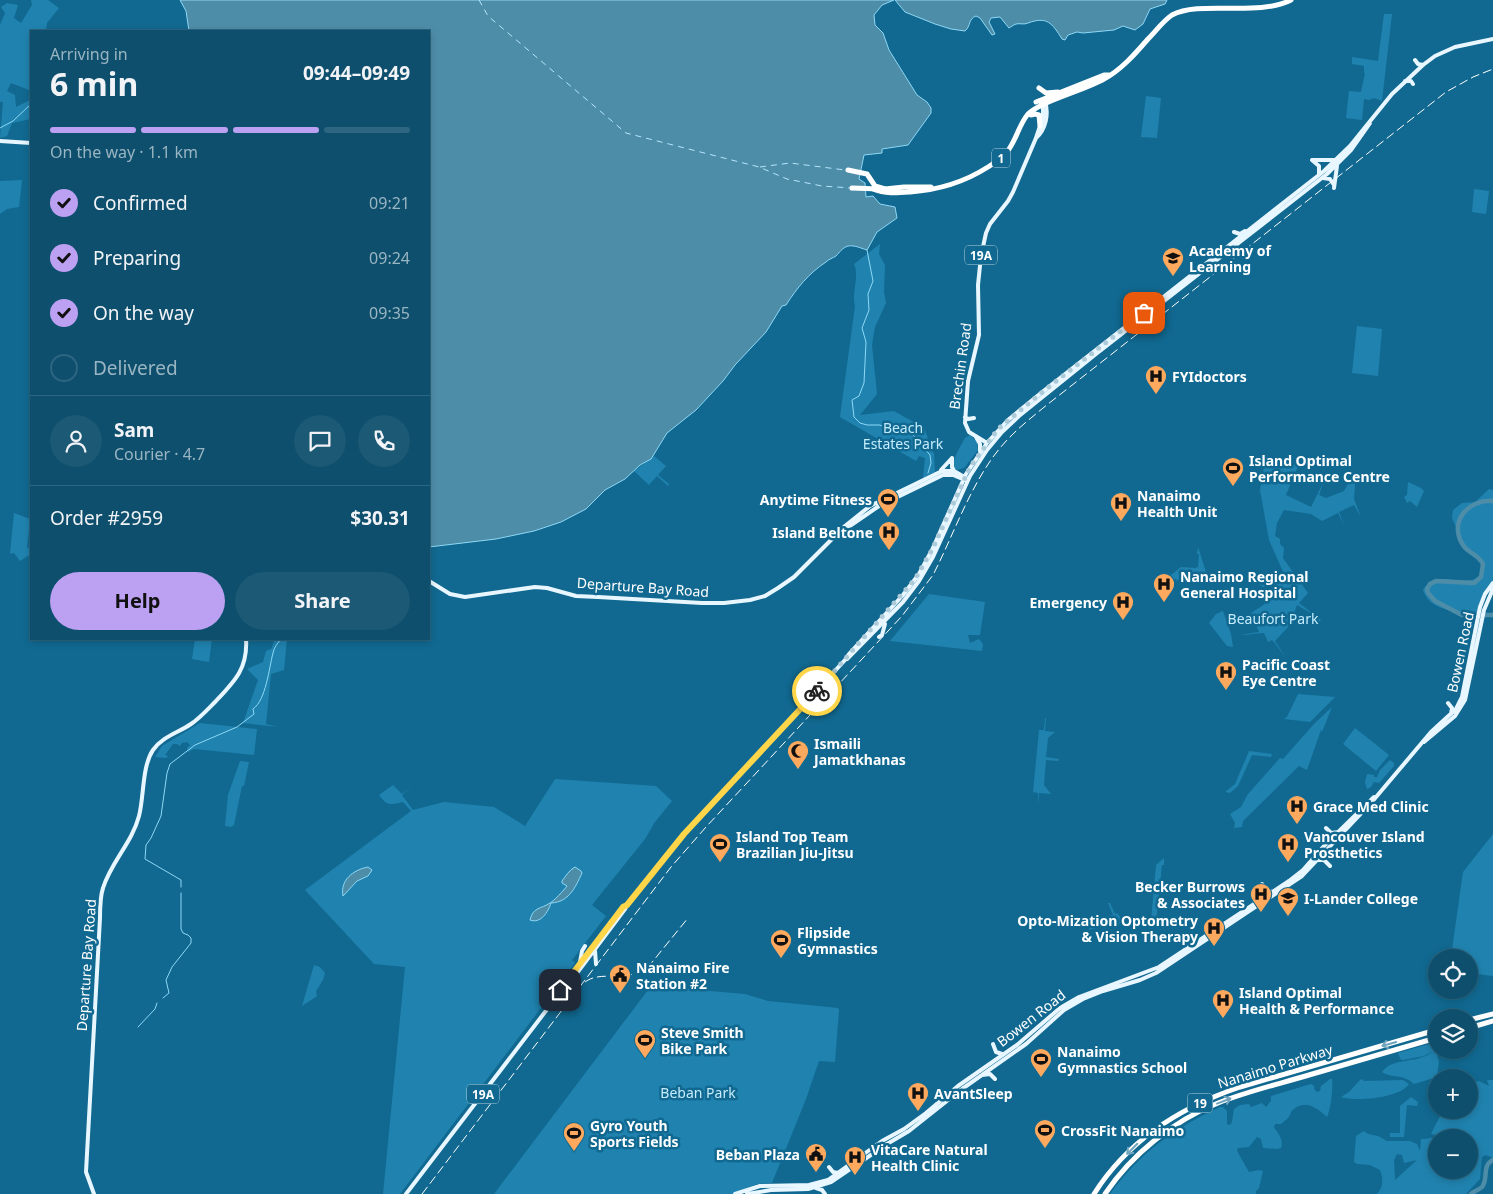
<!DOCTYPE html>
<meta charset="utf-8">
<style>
body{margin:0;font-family:"Noto Sans",sans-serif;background:#1b5975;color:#f1f3f6;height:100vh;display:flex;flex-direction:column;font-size:19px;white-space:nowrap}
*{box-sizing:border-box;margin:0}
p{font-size:16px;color:#9ab5c2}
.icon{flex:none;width:28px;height:28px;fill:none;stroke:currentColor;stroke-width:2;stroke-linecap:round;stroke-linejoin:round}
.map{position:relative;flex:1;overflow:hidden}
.drawer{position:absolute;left:30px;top:30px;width:400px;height:610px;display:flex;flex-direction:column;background:#0d4f6d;border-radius:0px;box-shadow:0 2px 8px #0003,0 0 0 1px #2d6680}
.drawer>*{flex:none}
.tools{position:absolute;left:1428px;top:949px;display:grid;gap:10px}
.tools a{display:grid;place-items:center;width:50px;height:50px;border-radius:50%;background:#0d4f6d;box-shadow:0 2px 8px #0003,0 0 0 1px #2d6680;font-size:25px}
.pin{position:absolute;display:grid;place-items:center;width:42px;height:42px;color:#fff;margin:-21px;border-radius:10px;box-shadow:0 2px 8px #0006}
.courier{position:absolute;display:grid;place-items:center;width:50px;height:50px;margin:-25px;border:4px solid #ffd54a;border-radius:50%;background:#fff;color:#222;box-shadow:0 1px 6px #0007}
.head em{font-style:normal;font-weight:700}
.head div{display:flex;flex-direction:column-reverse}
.head{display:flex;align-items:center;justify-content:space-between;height:85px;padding:0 20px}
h1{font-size:32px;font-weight:700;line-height:38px}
.bar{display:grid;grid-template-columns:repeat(4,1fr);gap:8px 5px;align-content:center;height:60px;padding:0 20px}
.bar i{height:6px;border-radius:4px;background:#2d6680}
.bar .active{background:#bca0f2}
.bar p{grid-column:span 4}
.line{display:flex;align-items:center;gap:12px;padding:0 20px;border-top:1px solid #2d6680}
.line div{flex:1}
.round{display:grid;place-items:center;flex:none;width:52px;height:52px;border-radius:26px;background:#1b5975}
ol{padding:0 20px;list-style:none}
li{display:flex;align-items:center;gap:15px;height:55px}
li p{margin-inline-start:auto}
li .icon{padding:5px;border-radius:50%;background:#bca0f2;color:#111;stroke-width:4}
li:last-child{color:#9ab5c2}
li i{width:28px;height:28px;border:2px solid #2d6680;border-radius:50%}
.button{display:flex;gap:10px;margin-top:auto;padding:10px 20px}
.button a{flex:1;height:58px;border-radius:30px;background:#bca0f2;color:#111;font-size:20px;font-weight:700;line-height:58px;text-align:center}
.button a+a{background:#1b5975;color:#f1f3f6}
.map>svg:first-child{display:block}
</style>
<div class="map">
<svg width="1493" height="1194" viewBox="0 0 1493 1194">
<rect width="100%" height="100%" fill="#116991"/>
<path fill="#2083af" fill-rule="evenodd" d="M31,0H48L59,8L47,23L46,31H31V119L12,123L7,136L0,138L3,102H0V25L5,13L1,7L7,3L18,5L14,18L21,23L32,5ZM11,83L29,90L30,100L16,107L15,95L7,91Z
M1384,14H1392L1382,101L1374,98L1369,100L1364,99L1362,120L1346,118L1349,91L1361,92L1365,73H1364V66L1352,64V57L1378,61Z
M1146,96L1161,98L1157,138L1141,137Z
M22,180L19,207L7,209L0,214V181Z
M1474,189L1489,191L1486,214L1472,212Z
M880,244L879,254L885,265L884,292L886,303L875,327L872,345L877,394L860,415L894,411L924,428L934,454L935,472L923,478L925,458L919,456L916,461L840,417L855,306C851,292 860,277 854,264Z
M1357,326L1382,329L1378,376L1352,373Z
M970,435L977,442L978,450L964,468L956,470L953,468C953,458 960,447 965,438Z
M1266,455L1275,459L1298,466L1286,495L1311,507L1323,483L1319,495L1326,498L1344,491L1354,473L1356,474L1354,499L1361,517L1354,505L1339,512L1344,525L1338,513L1322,521L1311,514L1284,510L1277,523L1275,536L1280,539V544L1284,548L1283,558L1308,593L1299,603L1321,620L1319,622L1309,612L1297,605L1290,625L1275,641L1286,658L1274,642L1272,640L1268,642L1264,633L1239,635L1259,632L1251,613L1265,604L1257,591L1266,604L1279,595L1273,582L1263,587L1259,584L1263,585L1284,574L1269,540L1260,490Z
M654,456L666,466L658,475L669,484L668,486L657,476L649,485L634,471Z
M1408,482L1421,488L1424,491L1417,507L1410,501L1407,503L1404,497L1407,495Z
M1489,489L1493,490V583L1479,611L1478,618C1465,619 1463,615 1451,611C1438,607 1428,604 1423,590C1437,566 1463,591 1481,575L1483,564L1469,552L1463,544L1452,518L1453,510L1462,503L1475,502Z
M14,513L30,519L27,548L31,547V554L20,561L14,553L10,554Z
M1198,547L1207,575C1196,584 1187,577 1175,581L1180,578H1193C1185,578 1178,580 1171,579L1169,577L1170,574L1171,575L1181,567L1195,568L1198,567L1199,554H1197Z
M929,594L985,602L980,635H968L970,643L979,639L983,644L982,651L890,641Z
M1223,611L1231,634L1233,647L1227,646L1209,623L1216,614Z
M195,639H212L209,662L192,659Z
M275,639H287L284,670L271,674L266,724L278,727L243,723L258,680L247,669L263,662L266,651L271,649Z
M1298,694L1335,697L1310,722L1284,719L1287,717Z
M1332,707L1322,732L1321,730L1307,770L1299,766L1243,821L1242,827L1234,828L1235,823L1230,814L1241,807L1248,794L1280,758L1283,759L1314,724Z
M1045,718H1046L1045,731L1055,732L1048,738L1046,757L1059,759L1058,761L1046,760L1044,785L1051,794L1039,793L1038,805V793L1033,792L1039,730H1044Z
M200,723L257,729L254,755L194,749L188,752L187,748L190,745L187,742L182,743L180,746L177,744H173L165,755L168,756L166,758L155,757L162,746Z
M1355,728L1389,755L1376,771L1343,744Z
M1249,751L1272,754L1271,757L1252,755L1238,786L1230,793L1225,792L1235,784Z
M1390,760L1394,763V766L1379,783L1374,782L1371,787L1367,789L1365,782L1367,774L1374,775V777H1377L1380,770Z
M240,761L249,762L244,786H242L234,825L231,827L225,826L228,795Z
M555,779L656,786L672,801L655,822L645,839L592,905L606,916L572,960L575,963L400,1194H383L405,967L374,964L305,890L411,811L403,802C390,805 387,806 379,795L393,785L402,794L412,786L402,795L413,810L444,802L494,807L525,826Z
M1493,834V976L1469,973V958L1451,957L1463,872Z
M1164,858V865H1162L1156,922L1151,921L1156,865Z
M1108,903H1110L1115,914L1117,913L1125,923L1088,930L1101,917L1113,915Z
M314,965L320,967L325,973L323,980L316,991L317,996L302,1006Z
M651,986L745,994L768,1001L838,1008L839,1010L835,1062L819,1061L806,1099L772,1183L757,1184L733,1194H494Z
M1436,1042V1050H1442L1437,1055L1439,1061L1437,1077L1414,1084C1402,1073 1393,1079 1382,1072C1394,1056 1416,1065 1432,1052L1424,1056L1403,1060H1401L1398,1053Z
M1330,1079H1332C1333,1089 1331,1108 1327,1117C1318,1109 1306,1099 1294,1109C1290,1112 1292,1111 1290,1115C1288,1119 1284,1121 1281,1124H1275L1274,1128C1278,1132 1284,1141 1281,1148L1277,1149L1263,1148L1261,1139L1257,1137L1249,1147L1238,1148L1237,1151L1249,1172L1259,1170L1263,1171L1259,1188L1256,1191V1194H1110C1141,1152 1173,1129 1220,1107H1223L1227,1111V1124L1230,1125L1232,1122L1234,1109L1240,1105L1249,1104L1251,1107L1262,1103L1266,1107L1271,1101V1096L1311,1084L1314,1086V1089L1317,1092L1320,1091L1321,1086Z
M1362,1079L1364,1081L1403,1080L1409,1084C1400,1098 1356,1102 1341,1097L1349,1092L1360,1080Z
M1487,1080H1493V1158L1486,1155L1482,1157L1480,1179L1466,1194H1377C1384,1187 1383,1178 1380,1170L1370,1165L1357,1164L1354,1162L1356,1136L1364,1131L1368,1134L1378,1136L1387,1141H1410L1417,1144L1420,1151L1421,1139C1429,1139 1434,1137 1442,1136L1431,1134L1439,1118L1447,1110H1469V1083L1479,1081L1489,1086ZM1436,1138H1469V1170H1436ZM1397,1154L1402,1155L1404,1163L1417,1160L1395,1180L1394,1160Z
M1411,1097L1418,1102L1417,1106L1407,1105L1404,1137H1390V1133H1400V1106Z"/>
<path fill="#4e8da8" stroke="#8ed8f6" d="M180,0H894L882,5L874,15L875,25L883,33L889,50L917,95L927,102L931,108V113L908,145L882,149V153L864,155L859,179L865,183L866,197L873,196L880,204L895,207L897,218L877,232L867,250C860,248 855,245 848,246C842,248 840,252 836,256C833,258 829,259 826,262C809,273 797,288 786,305L782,306L766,332L735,365L723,381L696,410L667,433L651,459L640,465L625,479L605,490L586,509L561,522L534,531L496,539L429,547V31H189L186,11Z
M895,0H1167L1165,4L1150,9L1143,24L1135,30L1123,26L1114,30L1083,33L1077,32L1068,35L1065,40L1062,39C1052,23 1047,16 1028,23C1024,25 1020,23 1016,24C1013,25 1011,27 1009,28L1000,17L991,18L989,22L995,34L992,35L980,18L976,16C968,19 971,26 965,31L951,29L935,24L905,12Z
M368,867L372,870L368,876L357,881L343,896C340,880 353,870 368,867Z
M575,867L581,871L582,873C575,888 569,902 551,903C548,912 541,924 530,920C533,907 541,909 550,903C554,901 564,890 567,886L562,883V881C566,876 569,870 575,867Z"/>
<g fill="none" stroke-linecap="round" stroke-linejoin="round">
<path stroke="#8ed8f6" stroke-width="1" d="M0,128L13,121L31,104
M867,250L873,281L868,294L869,310L862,328L866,342L864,383L859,396L852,400L854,417L860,423L867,425H879L904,431L912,434L916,438L930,455L931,463L928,473
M181,887V880L145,859L146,845L151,838L161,816L167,773L170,764L195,745L237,727L254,714L253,709C266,700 269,668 273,653C274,647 278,643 281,639
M163,998L169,993L166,980L172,967L191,943V938L188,935L183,933L181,929V893
M138,1027L155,1009L157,1003"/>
<path stroke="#4e8da8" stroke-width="4.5" d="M1493,501C1468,499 1448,522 1463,545C1469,554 1478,554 1483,564L1481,577L1474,583L1436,581L1430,584L1427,589L1428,593L1435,601L1462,615H1493
M1471,1194C1474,1191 1479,1190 1482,1187C1489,1179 1481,1166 1493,1160"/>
<path stroke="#b6e6fa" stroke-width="1" stroke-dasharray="6 5" stroke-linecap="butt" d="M479,0L488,16L626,133L759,167L787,179L822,186L851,188
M760,167L790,163L845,170"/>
<path stroke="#e8f7ff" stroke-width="4" d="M1415,60L1418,64L1423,65
M1405,81H1411L1413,84
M1036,138C1046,129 1049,114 1045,101
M0,141L31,143
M1312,160H1337
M1312,160L1319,166V174
M1323,178L1330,179L1334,185
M1334,188L1337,166
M1234,232L1240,234L1245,231
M1144,304L1153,305
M965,417L968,419L974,418
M976,437L980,444V451
M987,443L969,432L965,423L968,381L979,335L978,285L981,256L986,233L990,224L1008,201L1013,192L1036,138L1043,117V109L1041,103
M952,458V467L954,471
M941,470L952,458
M841,532L879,506L943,475H953L965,480
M429,581L450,594L465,597L535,587L547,588L576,596L598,597L702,603H724L750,600L765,596L778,588L794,577L845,526L870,506L942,471H954L966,478
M879,637L882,635L885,624
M847,659L903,602L919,581L933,557L970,476L987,450L1002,432L1019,416L1096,354L1327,174L1351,150L1370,123
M1448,703L1452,708L1451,714
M1424,742L1455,716L1465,700L1484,610L1493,589
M1326,828L1331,833L1339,832
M1316,860H1324L1330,866
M1262,884L1265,890L1272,892
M595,951L596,964
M580,962L582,951L585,946
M558,995L560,990L623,907L627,905L684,834L845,660L849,654L903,595L919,574L932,550L966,474L987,443L1008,420L1041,393L1324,171L1350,146L1392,94L1423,65L1435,56L1455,47L1493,39
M993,1044L996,1052L1002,1054
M982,1075L990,1074L995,1079
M829,1167L833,1172L838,1173
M816,1188L822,1190L825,1194
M94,1194L86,1172L100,918C100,908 100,897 103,888C111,862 132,843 139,816C144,797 142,766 153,750C163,736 178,733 191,724C200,718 208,709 216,701C235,681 248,668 246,639
M406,1194L558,995L562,993L625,909L627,905
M735,1194L760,1186L809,1185L828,1180L882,1141L904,1129L926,1113L958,1086L1017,1045L1060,1008L1079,997L1159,967L1289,881L1303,870L1324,846L1374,797
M747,1194L771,1190L808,1189L831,1182L887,1144L909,1131L962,1089L1026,1044L1064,1010L1083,999L1103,991L1140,980L1156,973L1302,876L1371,803L1431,732L1456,709L1462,697L1480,607L1485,594L1493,583"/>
<path stroke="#fff" stroke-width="5" d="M1039,88L1046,93L1058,92
M1036,102L1104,75H1109
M1031,115L1035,114L1039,115L1040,126
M873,189C885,194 897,193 910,192C939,190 963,183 988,167C994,163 1001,159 1006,153C1016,142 1018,126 1028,114C1041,101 1085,90 1104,79C1121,70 1135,54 1148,39C1156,31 1163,21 1172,15C1200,0 1258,17 1291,0
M885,189L904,187H931
M1469,1020L1493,1014
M1469,1028L1493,1021
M1094,1194C1128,1140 1181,1107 1240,1087L1436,1030
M1105,1194C1132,1154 1173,1121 1218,1103C1248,1091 1279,1084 1309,1075C1351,1063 1394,1050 1436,1038"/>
<path stroke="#fff" stroke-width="1" stroke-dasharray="9 4" stroke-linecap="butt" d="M585,982C603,969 624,985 649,966L688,918
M422,1194L671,867L706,827L902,616L933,575C954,534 971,483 1000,448C1014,431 1031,418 1048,404L1446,92L1473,77L1493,69"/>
<path stroke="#fff" stroke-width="5" d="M848,170L867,174L875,186L885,189
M852,188L879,189"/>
</g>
<defs><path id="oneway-shaft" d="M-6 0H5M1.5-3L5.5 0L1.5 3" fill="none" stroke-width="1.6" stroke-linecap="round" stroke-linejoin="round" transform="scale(1.25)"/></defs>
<g stroke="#70a5bd">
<use href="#oneway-shaft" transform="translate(1389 1044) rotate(164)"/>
<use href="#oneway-shaft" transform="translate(1224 1101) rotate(-21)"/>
<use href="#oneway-shaft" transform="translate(1132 1149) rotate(135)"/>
</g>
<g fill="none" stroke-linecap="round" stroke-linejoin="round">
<path stroke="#accad8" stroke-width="5" stroke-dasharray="0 9" d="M817,691L915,579L932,550L970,467L998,429L1041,393L1144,313"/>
<path stroke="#ffd54a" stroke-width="6" d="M560,990L623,907L627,905L684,834L817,691"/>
</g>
<defs>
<g id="university-pin" transform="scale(1.125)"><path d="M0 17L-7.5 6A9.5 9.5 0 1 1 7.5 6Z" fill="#ffa95e" stroke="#116991"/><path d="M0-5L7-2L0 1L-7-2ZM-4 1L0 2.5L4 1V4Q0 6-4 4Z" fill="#111"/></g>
<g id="hospital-pin" transform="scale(1.125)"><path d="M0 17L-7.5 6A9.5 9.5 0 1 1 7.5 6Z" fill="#ffa95e" stroke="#116991"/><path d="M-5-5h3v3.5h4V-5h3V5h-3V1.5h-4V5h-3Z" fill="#111"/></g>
<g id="stadium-pin" transform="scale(1.125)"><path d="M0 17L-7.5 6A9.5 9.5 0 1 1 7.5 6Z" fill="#ffa95e" stroke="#116991"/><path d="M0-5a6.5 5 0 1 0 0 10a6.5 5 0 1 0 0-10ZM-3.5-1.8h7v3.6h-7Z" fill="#111"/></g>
<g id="mosque-pin" transform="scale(1.125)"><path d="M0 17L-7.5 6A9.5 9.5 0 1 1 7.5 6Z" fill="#ffa95e" stroke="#116991"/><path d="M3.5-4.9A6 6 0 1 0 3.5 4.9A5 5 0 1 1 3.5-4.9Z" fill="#111"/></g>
<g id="civic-pin" transform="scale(1.125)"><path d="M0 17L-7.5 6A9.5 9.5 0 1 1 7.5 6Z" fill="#ffa95e" stroke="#116991"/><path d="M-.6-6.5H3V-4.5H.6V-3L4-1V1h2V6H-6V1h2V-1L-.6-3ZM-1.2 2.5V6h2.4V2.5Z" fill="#111"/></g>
</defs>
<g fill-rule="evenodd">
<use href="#university-pin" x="1173" y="258"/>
<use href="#hospital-pin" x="1156" y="376"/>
<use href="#stadium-pin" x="1233" y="468"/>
<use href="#stadium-pin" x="888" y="499"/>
<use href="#hospital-pin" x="1121" y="503"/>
<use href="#hospital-pin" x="889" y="532"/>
<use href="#hospital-pin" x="1164" y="584"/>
<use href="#hospital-pin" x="1123" y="602"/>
<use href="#hospital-pin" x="1226" y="672"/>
<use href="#mosque-pin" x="798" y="751"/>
<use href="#hospital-pin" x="1297" y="806"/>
<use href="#stadium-pin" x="720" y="844"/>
<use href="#hospital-pin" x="1288" y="844"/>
<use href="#hospital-pin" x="1261" y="894"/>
<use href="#university-pin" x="1288" y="898"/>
<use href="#hospital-pin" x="1214" y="928"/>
<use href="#stadium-pin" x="781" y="940"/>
<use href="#civic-pin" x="620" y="975"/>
<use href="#hospital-pin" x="1223" y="1000"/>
<use href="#stadium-pin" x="645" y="1040"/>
<use href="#stadium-pin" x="1041" y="1059"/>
<use href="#hospital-pin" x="918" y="1093"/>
<use href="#stadium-pin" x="1045" y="1130"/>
<use href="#stadium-pin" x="574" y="1133"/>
<use href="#civic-pin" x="816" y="1154"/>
<use href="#hospital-pin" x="855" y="1157"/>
</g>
<g text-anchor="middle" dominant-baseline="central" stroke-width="5" stroke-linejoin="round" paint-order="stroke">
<g fill="#116991" stroke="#b8d2de" stroke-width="1">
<rect x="992" y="148.5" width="18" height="19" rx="4"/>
<rect x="965" y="245.5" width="32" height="19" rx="4"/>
<rect x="467" y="1084.5" width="32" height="19" rx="4"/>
<rect x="1187.5" y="1093.5" width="25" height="19" rx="4"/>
</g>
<g font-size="12" font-weight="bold" fill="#fff">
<text x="1001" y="158">1</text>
<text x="981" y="255">19A</text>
<text x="483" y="1094">19A</text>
<text x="1200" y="1103">19</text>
</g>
<g font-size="14" font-weight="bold" fill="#fff" stroke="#116991" text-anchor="start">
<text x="1189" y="250">Academy of<tspan x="1189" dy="16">Learning</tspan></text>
<text x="1172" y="376">FYIdoctors</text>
<text x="1249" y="460">Island Optimal<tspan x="1249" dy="16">Performance Centre</tspan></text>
<text x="1137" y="495">Nanaimo<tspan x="1137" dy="16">Health Unit</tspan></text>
<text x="872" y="499" text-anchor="end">Anytime Fitness</text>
<text x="873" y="532" text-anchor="end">Island Beltone</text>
<text x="1180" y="576">Nanaimo Regional<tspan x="1180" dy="16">General Hospital</tspan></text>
<text x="1107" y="602" text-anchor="end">Emergency</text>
<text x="1242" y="664">Pacific Coast<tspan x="1242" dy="16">Eye Centre</tspan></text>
<text x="814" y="743">Ismaili<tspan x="814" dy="16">Jamatkhanas</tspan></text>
<text x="1313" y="806">Grace Med Clinic</text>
<text x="736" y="836">Island Top Team<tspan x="736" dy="16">Brazilian Jiu-Jitsu</tspan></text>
<text x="1304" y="836">Vancouver Island<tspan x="1304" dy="16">Prosthetics</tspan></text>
<text x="1245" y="886" text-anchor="end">Becker Burrows<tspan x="1245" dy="16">&amp; Associates</tspan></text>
<text x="1304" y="898">I-Lander College</text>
<text x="1198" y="920" text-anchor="end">Opto-Mization Optometry<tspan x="1198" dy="16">&amp; Vision Therapy</tspan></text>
<text x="797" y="932">Flipside<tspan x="797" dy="16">Gymnastics</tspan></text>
<text x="636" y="967">Nanaimo Fire<tspan x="636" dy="16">Station #2</tspan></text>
<text x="1239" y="992">Island Optimal<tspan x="1239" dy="16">Health &amp; Performance</tspan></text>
<text x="661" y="1032">Steve Smith<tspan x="661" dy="16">Bike Park</tspan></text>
<text x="1057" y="1051">Nanaimo<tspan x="1057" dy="16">Gymnastics School</tspan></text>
<text x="934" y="1093">AvantSleep</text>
<text x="590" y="1125">Gyro Youth<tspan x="590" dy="16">Sports Fields</tspan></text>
<text x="1061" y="1130">CrossFit Nanaimo</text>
<text x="871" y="1149">VitaCare Natural<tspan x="871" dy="16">Health Clinic</tspan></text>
<text x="800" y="1154" text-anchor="end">Beban Plaza</text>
</g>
<g font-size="14" fill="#fff" stroke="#116991">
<text transform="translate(960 366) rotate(-82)">Brechin Road</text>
<text transform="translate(643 587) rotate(4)">Departure Bay Road</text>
<text transform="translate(1460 652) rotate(-78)">Bowen Road</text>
<text transform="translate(86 965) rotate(-86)">Departure Bay Road</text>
<text transform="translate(1031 1018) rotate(-38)">Bowen Road</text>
<text transform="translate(1275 1066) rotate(-17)">Nanaimo Parkway</text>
</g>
<g font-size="14" fill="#c4ecfd" stroke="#116991">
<text x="903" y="427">Beach<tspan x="903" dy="16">Estates Park</tspan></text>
<text x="1273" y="618">Beaufort Park</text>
<text x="698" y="1092">Beban Park</text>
</g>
</g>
</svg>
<div class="tools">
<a><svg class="icon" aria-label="locate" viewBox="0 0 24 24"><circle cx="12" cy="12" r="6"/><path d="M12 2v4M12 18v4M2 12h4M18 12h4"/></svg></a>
<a><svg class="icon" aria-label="layers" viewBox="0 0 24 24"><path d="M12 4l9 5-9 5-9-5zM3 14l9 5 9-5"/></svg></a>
<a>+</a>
<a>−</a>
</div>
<div class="pin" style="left:1144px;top:313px;background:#ea580c"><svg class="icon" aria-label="bag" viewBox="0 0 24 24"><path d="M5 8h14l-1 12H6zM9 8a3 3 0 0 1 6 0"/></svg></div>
<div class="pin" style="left:560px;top:990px;background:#1f2937"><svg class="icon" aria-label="home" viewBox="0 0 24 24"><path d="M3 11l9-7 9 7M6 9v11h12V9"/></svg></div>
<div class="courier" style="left:817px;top:691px"><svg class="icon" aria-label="bike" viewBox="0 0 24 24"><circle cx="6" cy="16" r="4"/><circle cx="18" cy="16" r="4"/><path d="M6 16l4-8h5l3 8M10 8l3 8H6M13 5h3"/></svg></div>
<section class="drawer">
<div class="head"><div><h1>6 min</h1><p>Arriving in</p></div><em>09:44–09:49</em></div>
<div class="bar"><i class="active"></i><i class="active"></i><i class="active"></i><i></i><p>On the way · 1.1 km</p></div>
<ol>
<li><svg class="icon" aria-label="check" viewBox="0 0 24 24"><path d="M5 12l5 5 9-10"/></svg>Confirmed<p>09:21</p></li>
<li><svg class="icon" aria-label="check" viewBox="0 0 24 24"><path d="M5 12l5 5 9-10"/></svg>Preparing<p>09:24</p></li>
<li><svg class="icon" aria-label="check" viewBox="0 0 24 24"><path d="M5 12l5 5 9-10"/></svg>On the way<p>09:35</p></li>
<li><i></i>Delivered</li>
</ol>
<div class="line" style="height:90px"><a class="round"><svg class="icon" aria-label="person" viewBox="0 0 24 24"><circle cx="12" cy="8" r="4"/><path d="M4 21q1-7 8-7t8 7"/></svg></a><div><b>Sam</b><p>Courier · 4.7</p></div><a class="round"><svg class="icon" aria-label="chat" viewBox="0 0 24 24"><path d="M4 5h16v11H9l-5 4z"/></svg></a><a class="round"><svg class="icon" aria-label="phone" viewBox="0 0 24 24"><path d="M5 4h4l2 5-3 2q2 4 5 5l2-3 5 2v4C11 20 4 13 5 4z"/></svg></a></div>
<div class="line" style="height:65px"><div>Order #2959</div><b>$30.31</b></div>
<div class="button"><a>Help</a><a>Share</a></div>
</section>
</div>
